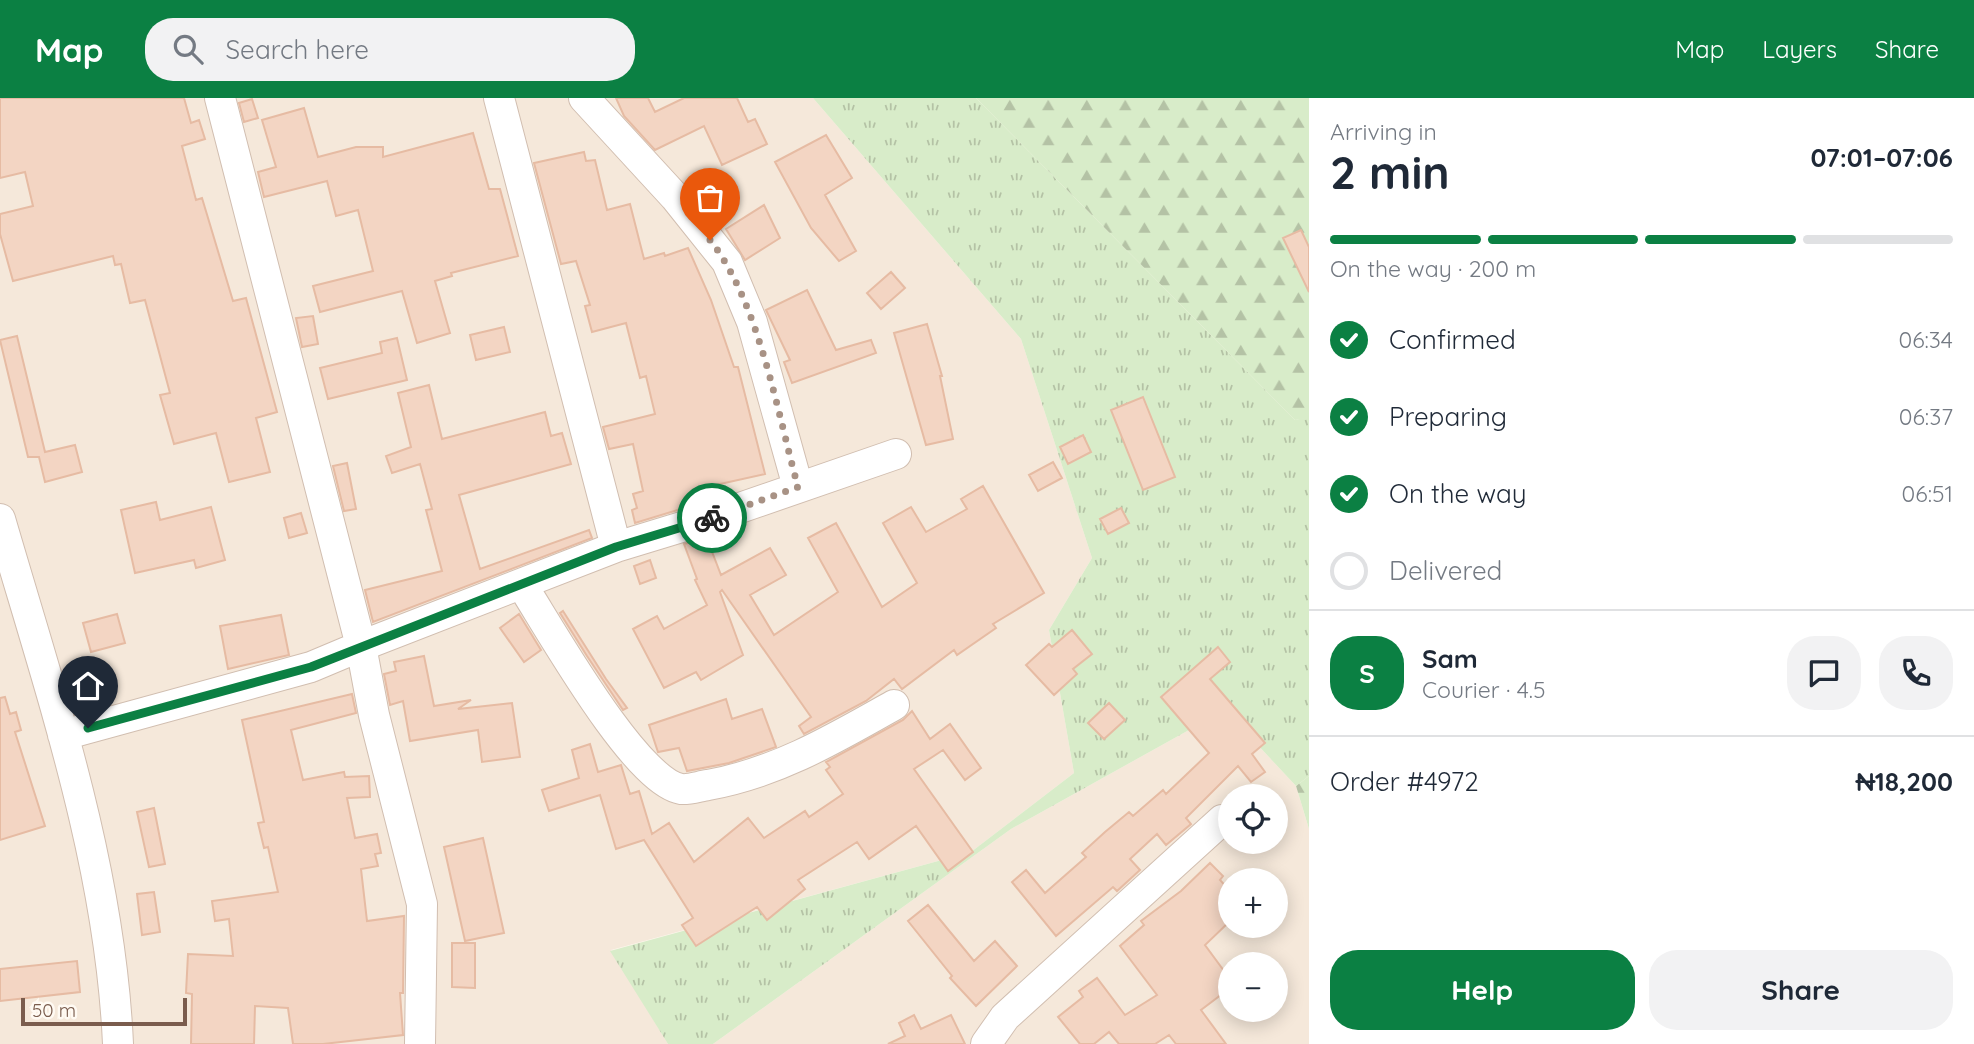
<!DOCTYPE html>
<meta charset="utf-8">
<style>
body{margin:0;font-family:Quicksand,sans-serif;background:#f2f2f3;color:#1f2937;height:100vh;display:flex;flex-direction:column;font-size:26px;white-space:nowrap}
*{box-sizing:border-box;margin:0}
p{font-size:23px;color:#747a83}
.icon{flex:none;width:38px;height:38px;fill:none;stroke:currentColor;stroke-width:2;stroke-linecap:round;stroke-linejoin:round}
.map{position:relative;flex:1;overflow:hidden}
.sheet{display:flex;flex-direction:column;background:#fff;width:665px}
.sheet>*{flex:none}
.fabs{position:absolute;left:1218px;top:686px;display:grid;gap:14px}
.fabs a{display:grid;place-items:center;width:70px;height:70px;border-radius:50%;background:#fff;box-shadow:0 4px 18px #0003;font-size:35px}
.scale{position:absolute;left:21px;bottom:18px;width:166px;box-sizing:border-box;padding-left:7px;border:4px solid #7a5c4d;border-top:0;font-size:19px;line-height:24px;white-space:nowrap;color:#7a5c4d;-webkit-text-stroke:5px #fffaf3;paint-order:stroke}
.pin{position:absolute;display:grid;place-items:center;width:60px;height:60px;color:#fff;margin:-72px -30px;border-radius:50% 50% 50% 0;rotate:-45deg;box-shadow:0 0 7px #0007}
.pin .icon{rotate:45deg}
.courier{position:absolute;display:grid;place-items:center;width:70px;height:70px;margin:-35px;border:5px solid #0b8043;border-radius:50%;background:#fff;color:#222;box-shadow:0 2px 9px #0007}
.headline em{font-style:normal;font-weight:800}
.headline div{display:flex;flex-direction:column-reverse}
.headline{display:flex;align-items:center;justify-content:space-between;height:119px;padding:0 21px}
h1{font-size:46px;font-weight:800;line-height:52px}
.bar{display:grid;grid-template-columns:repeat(4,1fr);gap:10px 7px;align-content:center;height:84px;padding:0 21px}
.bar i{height:9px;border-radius:5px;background:#e0e1e3}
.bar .selected{background:#0b8043}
.bar p{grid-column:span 4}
.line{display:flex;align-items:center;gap:18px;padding:0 21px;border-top:2px solid #e0e1e3}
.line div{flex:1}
.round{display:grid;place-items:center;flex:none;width:74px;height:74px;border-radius:28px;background:#f2f2f3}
ol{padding:0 21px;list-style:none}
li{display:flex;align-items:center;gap:21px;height:77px}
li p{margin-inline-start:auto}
li .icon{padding:7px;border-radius:50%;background:#0b8043;color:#fff;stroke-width:4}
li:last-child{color:#747a83}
li i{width:38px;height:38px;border:4px solid #e0e1e3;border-radius:50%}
.primary-button{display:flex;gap:14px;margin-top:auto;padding:14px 21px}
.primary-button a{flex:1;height:80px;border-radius:28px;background:#0b8043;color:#fff;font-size:28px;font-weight:800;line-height:80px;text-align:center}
.primary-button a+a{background:#f2f2f3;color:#1f2937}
header{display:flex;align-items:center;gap:42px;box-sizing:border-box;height:98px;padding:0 35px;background:#0b8043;color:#fff}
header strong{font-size:33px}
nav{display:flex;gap:38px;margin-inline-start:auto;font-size:24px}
.search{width:490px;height:63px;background:#f2f2f3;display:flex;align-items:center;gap:18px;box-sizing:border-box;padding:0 24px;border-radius:28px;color:#747a83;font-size:26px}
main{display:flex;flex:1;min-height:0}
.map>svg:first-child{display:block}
</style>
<header>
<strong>Map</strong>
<div class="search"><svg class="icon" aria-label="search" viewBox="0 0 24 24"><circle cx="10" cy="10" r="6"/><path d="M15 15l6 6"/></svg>Search here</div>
<nav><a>Map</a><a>Layers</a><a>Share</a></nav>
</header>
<main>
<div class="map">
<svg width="1309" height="946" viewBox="0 0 1309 946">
<defs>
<pattern id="grass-tufts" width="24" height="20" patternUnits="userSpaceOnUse" patternTransform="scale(1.75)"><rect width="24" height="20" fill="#d8ecc9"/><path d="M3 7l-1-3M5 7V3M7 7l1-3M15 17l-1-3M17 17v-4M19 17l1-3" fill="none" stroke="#b4c2a5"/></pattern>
<pattern id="forest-firs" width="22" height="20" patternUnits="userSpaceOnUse" patternTransform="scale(1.75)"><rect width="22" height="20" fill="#d8ecc9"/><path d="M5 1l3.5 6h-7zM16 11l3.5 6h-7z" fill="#b4c2a5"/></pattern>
</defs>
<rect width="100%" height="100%" fill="#fdf6ec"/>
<path fill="#f5e8da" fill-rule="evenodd" d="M0,0H813L1021,241L1092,460L1049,532L1074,675L971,754L611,852L668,946H0Z
M1225,612L1296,688L1309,731V946H713L1011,731ZM1230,698H1276V744H1230ZM1230,782H1276V828H1230ZM1230,866H1276V912H1230Z"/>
<path fill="url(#grass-tufts)" d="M813,0H976L1295,322L1309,319V678L1296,688L1225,612L1011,731L713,946H668L610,853L971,754L1074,675L1049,532L1092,460L1021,241Z"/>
<path fill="url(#forest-firs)" d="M976,0H1309V320L1295,322Z
M1309,678V731L1296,688Z"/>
<path fill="#f3d5c3" stroke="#e6bba3" stroke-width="2" d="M0,0H184L191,25L199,22L205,41L182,48L196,102L202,100L233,203L246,200L277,314L256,320L270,374L229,384L216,335L174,346L160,297L170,295L145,202L130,205L121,166L115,167L113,158L13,183L0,136V116L33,108L25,74L0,80Z
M616,0H648L655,14L684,0H737L748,24L755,21L767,46L722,67L704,28L655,52L624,18Z
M252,1L258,20L244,24L239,5Z
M304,10L318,59L356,49H383V59L473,35L489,91H500L518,158L451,175L452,178L435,183L450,235L417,245L402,193L320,214L313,188L373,173L358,112L336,118L327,83L264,99L258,74L276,69L262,22Z
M826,37L852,80L825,97L856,153L839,163L811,130L775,64Z
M584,54L586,63L595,62L607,112L630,106L644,161L664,155L665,158L688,150L711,202L734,269H738L765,376L693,392L691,394L694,407L635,425L632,412L637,410L633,396L643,393L633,346L609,351L603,329L655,316L646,278L640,280L626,225L592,234L585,208L590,207L576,163L561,166L534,65Z
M764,107L780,140L745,162L726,131Z
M1301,132L1309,149V194L1283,140Z
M891,174L905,190L881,211L867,195Z
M807,192L836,252L871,242L876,255L792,285L784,264L790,262L766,212Z
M313,218L318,246L302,249L296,220Z
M927,226L942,278H940L953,341L926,347L894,235Z
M504,229L510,254L476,262L470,237Z
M17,238L45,354L75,347L82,374L45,384L39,359H28L0,242Z
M397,240L407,282L328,301L320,270L382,255L380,244Z
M429,287L442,341L545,314L551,338L562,335L571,366L459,397L480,471L589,432L592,440L373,524L365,492L442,473L426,412L432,411L420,366L392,375L386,358L411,349L398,295Z
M1143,299L1175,379L1143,392L1111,312Z
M1083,337L1091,354L1068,366L1060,349Z
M1053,364L1062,380L1038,393L1029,377Z
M347,365L356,411L344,413L333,368Z
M983,388L1044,495L993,526L996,530L957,557L954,552L902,591L894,581L866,603L804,636L799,628L811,619L722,492L720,494L743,557L701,582L696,574L664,590L633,531L657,518L664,531L707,507L695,482L697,481L684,446L702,441L703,448L709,446L721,477L770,450L786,477L750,497L774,537L838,494L808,440L836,425L882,509L917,485L883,425L911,409L926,434L967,411L961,401Z
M156,404L160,422L211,409L225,462L196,470L194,462L135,475L121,412Z
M1121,410L1129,425L1108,436L1100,421Z
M301,415L307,435L289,440L284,420Z
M650,462L656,480L640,486L634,468Z
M563,513L606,581L627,610L623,612L587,558L560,515Z
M117,516L125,545L91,554L83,525Z
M519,516L541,552L524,564L500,530Z
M281,517L289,557L228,571L220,528Z
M1072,532L1092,556L1073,571L1077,576L1054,597L1026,567L1049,546L1052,549Z
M1218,549L1230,564L1210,581L1265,645L1252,656L1265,674L1251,684L1238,668L1186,720L1191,726L1166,747L1157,736L1130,761L1140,772L1117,793L1113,789L1056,838L1012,784L1026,772L1045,795L1086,759L1082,755L1105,734L1129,714L1133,718L1163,692L1166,696L1209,655L1161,599Z
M424,558L434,608L471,602L458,611L512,605L520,659L482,664L478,632L410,643L403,603L390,607L384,576L396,573L394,564Z
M352,596L356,615L291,632L303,682L344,674L345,679L369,678L370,699L347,700L355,740L377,736L381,755L375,756L378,768L361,771L367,823L404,818L403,895H400L403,937L323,946H293L288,910L255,908L254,946H191L192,896L186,895L188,856L233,858L229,821L215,823L212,803L278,794L268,749L264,750L258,725L264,724L242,622Z
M5,599L10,616L16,614L21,632L15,634L45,728L0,742V600Z
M726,601L732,621L762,611L776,649L729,665L687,673L679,650L658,654L649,627Z
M1109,605L1125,622L1104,641L1088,625Z
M912,613L930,641L950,626L981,670L965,682L943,652L914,671L973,754L948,773L916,728L869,761L857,744L798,782L805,791L767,822L757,809L696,848L682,827L693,820L644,742L616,751L600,697L549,713L542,692L579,680L572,652L590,646L598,674L621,667L630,696L639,693L652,736L669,725L694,764L748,720L764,740L805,713L809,719L843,696L826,672L830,669L826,664L903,622Z
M154,710L165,766L149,769L137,714Z
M483,740L504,835L465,843L444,749Z
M1210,765L1223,778L1220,782L1230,793V823L1205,847L1230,881V890L1201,912L1226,946H1176L1169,937L1155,946H1119L1109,934L1094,946H1080L1058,919L1083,899L1079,893L1097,880L1125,917L1157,897L1120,848L1144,827L1141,823L1181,793Z
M154,794L160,834L142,837L137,796Z
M928,807L974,863L995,843L1017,868L976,908L950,880L952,878L908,823Z
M452,845H475V890L452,889Z
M77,863L80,894L0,903V871Z
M914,917L921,931L951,917L965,946H888L905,938L899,925Z"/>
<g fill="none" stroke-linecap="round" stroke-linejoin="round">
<g stroke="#d1beb0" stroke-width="32">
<path id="minor" d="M499,0L616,449
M584,0L675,99L727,164L752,224L798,389
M0,421C50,593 110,766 118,946
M522,487C549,529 635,683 681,691C689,692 700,688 708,687C776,675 834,641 894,607
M63,637L311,569L361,548L220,0
M420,946L422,806L374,617L361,548L616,449L708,421L896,356
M986,946L1005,919L1222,722"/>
</g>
<use href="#minor" stroke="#fff" stroke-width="30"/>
</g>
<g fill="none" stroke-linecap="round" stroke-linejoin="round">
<path stroke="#a89285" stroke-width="7" stroke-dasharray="0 12.6" d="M710,142C759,204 777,313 798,389L712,420"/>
<path stroke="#0b8043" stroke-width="9" d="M88,630L311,569L616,449L712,420"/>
</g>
</svg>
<div class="fabs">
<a><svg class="icon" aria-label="locate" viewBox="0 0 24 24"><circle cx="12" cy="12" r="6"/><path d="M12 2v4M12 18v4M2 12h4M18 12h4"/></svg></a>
<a>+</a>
<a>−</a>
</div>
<div class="scale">50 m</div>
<div class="pin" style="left:710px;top:142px;background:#ea580c"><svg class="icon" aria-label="bag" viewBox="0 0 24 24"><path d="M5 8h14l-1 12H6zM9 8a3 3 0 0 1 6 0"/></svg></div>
<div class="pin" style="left:88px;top:630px;background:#1f2937"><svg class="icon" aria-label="home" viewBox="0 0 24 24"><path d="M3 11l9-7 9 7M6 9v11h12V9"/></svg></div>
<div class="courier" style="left:712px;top:420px"><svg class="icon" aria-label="bike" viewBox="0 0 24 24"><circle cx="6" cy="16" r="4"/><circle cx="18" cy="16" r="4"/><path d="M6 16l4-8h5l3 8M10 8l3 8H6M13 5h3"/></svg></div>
</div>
<section class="sheet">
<div class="headline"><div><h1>2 min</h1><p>Arriving in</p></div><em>07:01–07:06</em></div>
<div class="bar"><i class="selected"></i><i class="selected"></i><i class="selected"></i><i></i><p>On the way · 200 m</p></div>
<ol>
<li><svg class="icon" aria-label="check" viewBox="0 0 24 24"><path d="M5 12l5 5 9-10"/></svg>Confirmed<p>06:34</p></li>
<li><svg class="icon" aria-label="check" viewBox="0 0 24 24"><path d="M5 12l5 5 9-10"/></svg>Preparing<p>06:37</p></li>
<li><svg class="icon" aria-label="check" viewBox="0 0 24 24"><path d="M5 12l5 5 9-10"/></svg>On the way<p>06:51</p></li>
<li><i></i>Delivered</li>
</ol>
<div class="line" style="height:126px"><b class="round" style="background:#0b8043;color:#fff">S</b><div><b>Sam</b><p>Courier · 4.5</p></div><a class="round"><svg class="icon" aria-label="chat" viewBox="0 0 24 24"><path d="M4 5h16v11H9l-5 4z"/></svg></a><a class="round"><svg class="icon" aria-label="phone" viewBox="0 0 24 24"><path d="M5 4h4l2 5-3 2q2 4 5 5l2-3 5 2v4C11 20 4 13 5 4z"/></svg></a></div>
<div class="line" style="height:91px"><div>Order #4972</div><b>₦18,200</b></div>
<div class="primary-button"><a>Help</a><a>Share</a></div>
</section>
</main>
